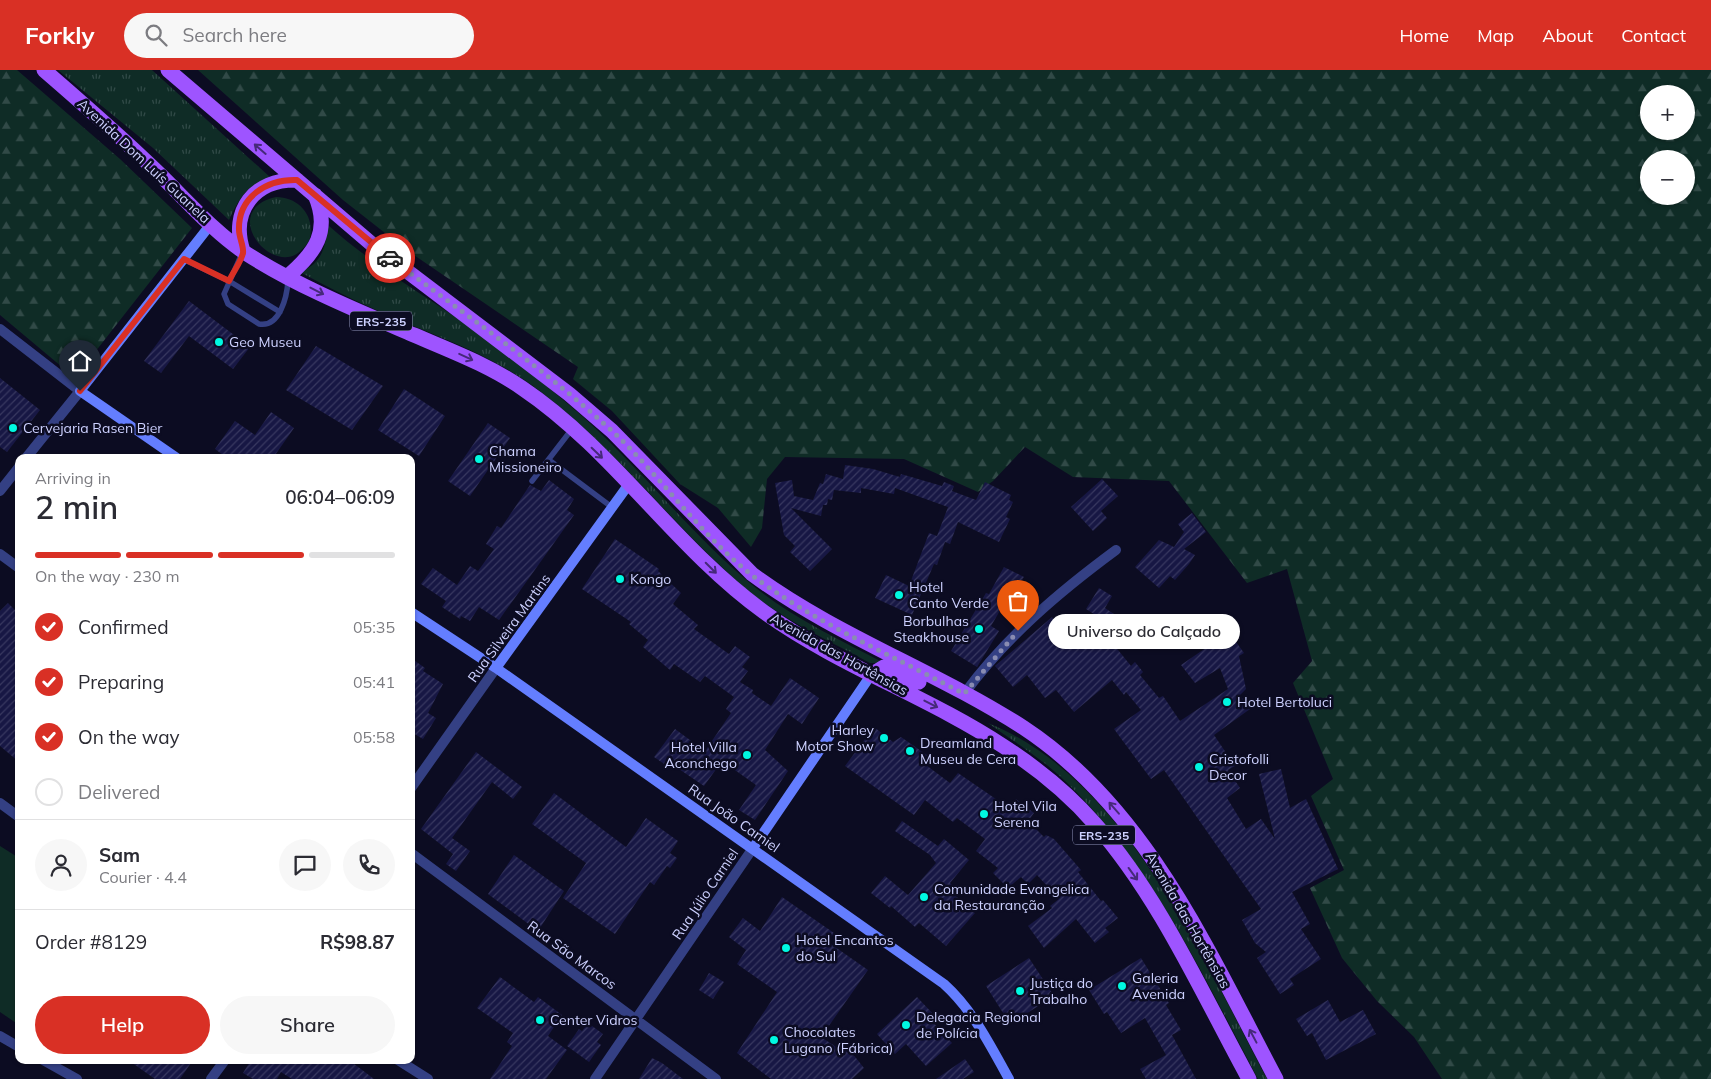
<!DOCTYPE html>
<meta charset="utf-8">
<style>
body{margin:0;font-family:Mulish,sans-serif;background:#f7f7f7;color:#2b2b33;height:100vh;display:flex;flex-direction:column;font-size:19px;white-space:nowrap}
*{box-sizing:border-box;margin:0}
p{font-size:16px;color:#7c7c81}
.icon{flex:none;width:28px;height:28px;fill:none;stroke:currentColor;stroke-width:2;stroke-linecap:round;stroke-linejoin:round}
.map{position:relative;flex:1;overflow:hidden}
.panel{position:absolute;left:15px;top:384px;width:400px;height:610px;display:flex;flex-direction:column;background:#fff;border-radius:10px;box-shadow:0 1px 4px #0004}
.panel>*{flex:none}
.buttons{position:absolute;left:1640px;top:15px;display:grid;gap:10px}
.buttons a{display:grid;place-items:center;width:55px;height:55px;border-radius:50%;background:#fff;box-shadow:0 1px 4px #0004;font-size:25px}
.pin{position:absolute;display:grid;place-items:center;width:42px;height:42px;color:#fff;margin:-51px -21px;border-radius:50% 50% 50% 0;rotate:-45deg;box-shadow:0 0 5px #0007}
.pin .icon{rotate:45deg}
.courier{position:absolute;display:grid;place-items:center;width:50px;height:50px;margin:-25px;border:4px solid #d93025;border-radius:50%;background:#fff;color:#222;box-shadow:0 1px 6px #0007}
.bubble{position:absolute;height:35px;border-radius:18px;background:#fff;box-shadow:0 1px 4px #0004;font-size:16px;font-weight:600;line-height:35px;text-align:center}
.summary em{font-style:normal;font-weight:600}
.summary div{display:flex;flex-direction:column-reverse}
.summary{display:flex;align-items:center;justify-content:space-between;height:85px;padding:0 20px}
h1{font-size:32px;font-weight:600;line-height:38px}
.bar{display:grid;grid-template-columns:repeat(4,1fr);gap:8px 5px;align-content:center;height:60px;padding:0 20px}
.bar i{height:6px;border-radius:4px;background:#e1e1e2}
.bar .on{background:#d93025}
.bar p{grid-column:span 4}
.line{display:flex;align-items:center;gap:12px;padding:0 20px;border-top:1px solid #e1e1e2}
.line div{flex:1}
.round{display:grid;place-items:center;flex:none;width:52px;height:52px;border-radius:26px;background:#f7f7f7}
ol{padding:0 20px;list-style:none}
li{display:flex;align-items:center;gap:15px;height:55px}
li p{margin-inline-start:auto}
li .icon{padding:5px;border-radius:50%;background:#d93025;color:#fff;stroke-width:4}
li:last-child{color:#7c7c81}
li i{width:28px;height:28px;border:2px solid #e1e1e2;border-radius:50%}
.action{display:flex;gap:10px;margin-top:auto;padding:10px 20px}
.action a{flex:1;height:58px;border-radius:30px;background:#d93025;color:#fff;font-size:20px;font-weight:600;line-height:58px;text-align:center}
.action a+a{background:#f7f7f7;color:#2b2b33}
header{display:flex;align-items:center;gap:30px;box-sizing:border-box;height:70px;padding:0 25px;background:#d93025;color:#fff}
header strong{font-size:24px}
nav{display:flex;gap:28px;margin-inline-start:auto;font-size:18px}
.search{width:350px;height:45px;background:#f7f7f7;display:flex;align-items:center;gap:12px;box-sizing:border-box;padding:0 18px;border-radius:28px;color:#7c7c81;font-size:19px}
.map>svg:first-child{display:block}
</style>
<header>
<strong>Forkly</strong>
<div class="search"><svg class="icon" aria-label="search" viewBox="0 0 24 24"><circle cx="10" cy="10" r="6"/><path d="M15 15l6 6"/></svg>Search here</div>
<nav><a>Home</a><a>Map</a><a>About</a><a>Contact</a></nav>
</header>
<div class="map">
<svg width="1711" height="1009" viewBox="0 0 1711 1009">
<defs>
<pattern id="grass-tufts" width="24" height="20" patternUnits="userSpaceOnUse" patternTransform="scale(1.25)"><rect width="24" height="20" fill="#0f2c26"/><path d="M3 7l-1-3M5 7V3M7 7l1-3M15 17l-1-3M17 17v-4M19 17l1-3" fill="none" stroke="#314a47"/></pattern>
<pattern id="forest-firs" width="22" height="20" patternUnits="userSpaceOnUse" patternTransform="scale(1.25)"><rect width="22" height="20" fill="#0f2c26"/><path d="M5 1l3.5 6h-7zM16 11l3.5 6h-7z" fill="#314a47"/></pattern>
<pattern id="building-hatch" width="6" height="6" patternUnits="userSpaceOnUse" patternTransform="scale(1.25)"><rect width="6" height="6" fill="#171744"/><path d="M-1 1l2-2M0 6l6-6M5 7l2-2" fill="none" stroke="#383860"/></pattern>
</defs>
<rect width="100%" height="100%" fill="#0c0c22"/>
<path fill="url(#grass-tufts)" d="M58,0H152L271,108C247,115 239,128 229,150L153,78Z
M276,127C298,127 315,145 310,168C308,174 303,179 298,183C269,204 219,140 276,127Z
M329,156C374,196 427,227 476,261C508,283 538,309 568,334C634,389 685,459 751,514C790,547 838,569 884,593H870C828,570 781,549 744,517C672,455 616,378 540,321C489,282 431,265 374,239C349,228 324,215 300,202C323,193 324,178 329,156Z
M988,653C1124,707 1202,887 1267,1009H1258C1202,903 1151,793 1064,710C1041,688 1013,671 988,653Z"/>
<path fill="url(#forest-firs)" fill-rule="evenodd" d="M0,0H17L120,89L192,158L81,300L74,303L68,302L0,245Z
M198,0H1711V1009H1442L1414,967L1377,931L1342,888L1310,818L1344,800L1311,726L1333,709L1293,613L1312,591L1287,499L1247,513L1169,411L1073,407L1025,377L993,411L978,422L904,389L785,387L767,409L762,458L751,477L718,438L680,414L612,341L573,309L578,297L408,181L343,130ZM1649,24H1686V61H1649ZM1649,89H1686V126H1649Z"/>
<path fill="#0f2c26" d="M0,776L19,788V955L0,942Z"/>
<path fill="url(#building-hatch)" d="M189,231L250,277L233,299L189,266L161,303L144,291Z
M316,276L383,316L352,360L286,320Z
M0,308L40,340L7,382L0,377Z
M404,319L445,346L419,386L378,360Z
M271,342L294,358L273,388H227L215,379L235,351L255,365Z
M488,353L510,368L470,426L448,411Z
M845,395L873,399L900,407L901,404L942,416L944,412L954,416L952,421L976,430L985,412L1011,425L1009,430L1013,432L1006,447L1010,449L999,472L958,452L950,474L945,472L937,495L934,494L912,545L875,528L886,505L909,516L929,463L937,466L948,437L895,418L894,424L861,418V423L834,420L832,430L828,429L827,435H823L821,446L791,438L832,479L810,501L790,482L795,476L784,465L775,413L792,410L794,426L813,430L820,413L823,414L826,404L843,409Z
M1102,409L1118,426L1101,441L1107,448L1093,461L1071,437Z
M549,410L574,429L567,440L574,445L499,550L479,537L470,551L461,546L460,549L442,537L446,531L421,514L433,498L457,515L470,496L478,501L494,479L486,474L497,456L501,458L530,415L541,421Z
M1192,443L1206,462L1184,479L1195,485L1189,494L1175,510L1170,506L1159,518L1135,497L1159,470L1174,477L1184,462L1178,454Z
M615,469L659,499L658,501L681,523L673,534L698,555L694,559L729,584L735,576L750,587L742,597L748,601L740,612L753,620L752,623L771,636L790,608L819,628L802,654L788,644L765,680L788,701L755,750L739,740L756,715L722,691L704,716L676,697L673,700L654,687L675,659L705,681L731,643L726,639L734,627L705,606L700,612L674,594L670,600L643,577L648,570L629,554L631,552L582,519Z
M1004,497L1024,507L1018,517L1015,515L991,556L999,561L977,597L951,581L986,523L989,524Z
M1099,518L1112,526L1105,538L1123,550L1110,570L1131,596L1135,592L1143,602L1140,605L1159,628L1163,626L1180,651L1228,619L1220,598L1195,613L1181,595L1229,562L1244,583L1239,586L1246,619L1240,625L1250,639L1214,665L1235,696L1228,700L1240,718L1227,728L1246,759L1261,749L1275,769L1259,704L1281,699L1290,738L1306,729L1338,799L1292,822L1310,854L1301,859L1321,889L1290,909L1294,915L1280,924L1257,888L1266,882L1255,873L1242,850L1261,839L1164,700L1151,709L1114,659L1141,640L1126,622L1124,625L1112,610L1074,642L1056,620L1045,628L1027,605L1013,617L995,596L1052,547L1077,577L1097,546L1086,539Z
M8,533L19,544V692L0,676V541Z
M1169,544L1177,555L1157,569L1149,557Z
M411,588L425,598L423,601L443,614L428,643L436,648L423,669L411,662Z
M874,657L893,672L901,667L927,685L926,695L950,713L958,703L1009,738L1016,729L1034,743L1028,751L1044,767L1046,765L1054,769L1081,800L1078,802L1101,831L1103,830L1118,848L1105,858L1109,862L1095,873L1076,849L1044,878L1028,856L1052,838L1050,836L1059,829L1037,805L1028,814L1021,807L1008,818L993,803L998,798L976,781L985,769L957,748L953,752L925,730L914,745L845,696Z
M476,682L522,717L513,729L492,712L452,768L470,781L456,801L446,794L453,784L421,759Z
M554,723L626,777L646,748L678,771L670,783L677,788L670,798L667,796L654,815L650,812L615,864L563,828L586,793L532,754Z
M902,751L938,776L944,769L969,790L950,813L952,815L948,819L975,843L946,876L919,853L915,857L891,836L890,838L871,823L885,806L908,825L936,793L930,785L895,761Z
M514,785L564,821L538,861L488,824Z
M782,827L834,863L828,872L868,900L821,967L844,982L848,978L864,998L852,1009H771L737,983L777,922L737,894L746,880L729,867L743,848L760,861Z
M1029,888L1054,926L1010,954L986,916Z
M1141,888L1169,933L1166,935L1181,960L1172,965L1196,1009H1146L1140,999L1166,985L1145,948L1121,963L1107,942L1104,944L1089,920Z
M709,903L724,912L713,929L699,920Z
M500,907L534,932L538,927L562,945L548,966L567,980L546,1009H490L512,976L507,972L513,963L477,938Z
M917,927L935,946L931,950L952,973L926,996L906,974L895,984L877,964Z
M1328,930L1340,952L1363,940L1376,964L1326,990L1312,963L1307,966L1296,949Z
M588,953L603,964L597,972L601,975L589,992L567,976L579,959L582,961Z
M652,988L662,993L683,1009H639Z
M965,989L974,1002L963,1009H936Z
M128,990H193L180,1009H155Z
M251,990H349L374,1009H292L281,1002L277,1009H253L243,1003Z"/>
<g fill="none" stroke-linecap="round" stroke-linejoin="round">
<path stroke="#344084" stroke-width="5.5" d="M243,181L224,224L228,234L259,254C280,258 287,226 288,211
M183,189L229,211L280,242
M549,390L613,438
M532,411L572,359"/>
<path stroke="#344084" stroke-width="10" d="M0,259L80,321L26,388
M0,421L19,397
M0,484L19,498
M964,624C1006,567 1059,522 1116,480
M411,718L496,598
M0,733L19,747
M411,783L716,1009
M0,966L19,977
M43,990L77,1009
M398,990L428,1009
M211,1009L225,990
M595,1009L753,778"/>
<path stroke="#647eff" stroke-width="10" d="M177,388L80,321L211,154
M411,542L496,598L944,914C973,940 990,975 1009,1009
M496,598L629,414
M753,778L871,605"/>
<path stroke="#9e54ff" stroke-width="15" d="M44,0C81,32 118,64 152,97C183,126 212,161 247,184C299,217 358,241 414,265C451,281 489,295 522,318C614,380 675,478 764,542C839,596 927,626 1003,676C1037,698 1069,724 1095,754C1159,826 1203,925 1249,1009
M168,0L374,176L569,324L612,361L752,504C836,566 936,601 1024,658C1147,739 1209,883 1276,1009
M243,181C230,141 254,109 297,110
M288,206C315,183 331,161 315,125
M871,605L884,597L919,612"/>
</g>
<defs><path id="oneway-shaft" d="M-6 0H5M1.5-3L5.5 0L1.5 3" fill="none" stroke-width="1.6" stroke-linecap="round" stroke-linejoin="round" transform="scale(1.25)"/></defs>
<g stroke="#46297a">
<use href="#oneway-shaft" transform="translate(260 79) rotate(-139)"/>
<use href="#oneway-shaft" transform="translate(317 221) rotate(27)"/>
<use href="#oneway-shaft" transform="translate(466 287) rotate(25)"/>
<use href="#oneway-shaft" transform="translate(597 383) rotate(44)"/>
<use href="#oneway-shaft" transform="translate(711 498) rotate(45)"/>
<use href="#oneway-shaft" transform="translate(931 634) rotate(27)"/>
<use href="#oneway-shaft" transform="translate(1114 738) rotate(-131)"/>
<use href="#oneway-shaft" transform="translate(1133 804) rotate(54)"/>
<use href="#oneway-shaft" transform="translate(1253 966) rotate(-118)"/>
</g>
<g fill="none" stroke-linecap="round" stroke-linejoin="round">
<path stroke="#898cb2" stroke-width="5" stroke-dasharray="0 9" d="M390,188C464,244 542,297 611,360C660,405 700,465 753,506C817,554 894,586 964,624L1018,561"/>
<path stroke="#d93025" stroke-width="6" d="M80,321L184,189L229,211C233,202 241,192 243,183C244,177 239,167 239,160C238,127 267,109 297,110L390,188"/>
</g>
<g fill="#00f8e1" stroke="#0c0c22" stroke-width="2">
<circle cx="219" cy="272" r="5"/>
<circle cx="13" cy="358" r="5"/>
<circle cx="479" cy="389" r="5"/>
<circle cx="620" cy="509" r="5"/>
<circle cx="899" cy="525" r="5"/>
<circle cx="979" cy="559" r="5"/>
<circle cx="1227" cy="632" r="5"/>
<circle cx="884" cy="668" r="5"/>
<circle cx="910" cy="681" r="5"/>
<circle cx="747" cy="685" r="5"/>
<circle cx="1199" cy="697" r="5"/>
<circle cx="984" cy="744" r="5"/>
<circle cx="924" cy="827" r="5"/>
<circle cx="786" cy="878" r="5"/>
<circle cx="1122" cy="916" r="5"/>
<circle cx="1020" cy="921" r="5"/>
<circle cx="540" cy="950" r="5"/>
<circle cx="906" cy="955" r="5"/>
<circle cx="774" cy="970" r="5"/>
</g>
<g text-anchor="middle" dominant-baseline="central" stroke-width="5" stroke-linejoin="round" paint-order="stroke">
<g fill="#0c0c22" stroke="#9396bd" stroke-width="1">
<rect x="350" y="241.5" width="62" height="19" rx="4"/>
<rect x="1073" y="755.5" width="62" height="19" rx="4"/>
</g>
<g font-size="12" font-weight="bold" fill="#cdd1ff">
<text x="381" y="251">ERS-235</text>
<text x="1104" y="765">ERS-235</text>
</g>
<g font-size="14" fill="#cdd1ff" stroke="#0c0c22">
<text transform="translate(144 91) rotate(43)">Avenida Dom Luís Guanela</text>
<text transform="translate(509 558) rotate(-54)">Rua Silveira Martins</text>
<text transform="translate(839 584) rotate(29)">Avenida das Hortênsias</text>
<text transform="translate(734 748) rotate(35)">Rua João Carniel</text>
<text transform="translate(705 824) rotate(-56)">Rua Júlio Carniel</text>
<text transform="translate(1188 850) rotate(60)">Avenida das Hortênsias</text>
<text transform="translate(572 885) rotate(36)">Rua São Marcos</text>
</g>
<g font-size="14" fill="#cdd1ff" stroke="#0c0c22" text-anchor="start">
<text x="229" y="272">Geo Museu</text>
<text x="23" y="358">Cervejaria Rasen Bier</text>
<text x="489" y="381">Chama<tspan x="489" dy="16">Missioneiro</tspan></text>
<text x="630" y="509">Kongo</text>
<text x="909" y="517">Hotel<tspan x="909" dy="16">Canto Verde</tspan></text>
<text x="969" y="551" text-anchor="end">Borbulhas<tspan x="969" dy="16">Steakhouse</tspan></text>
<text x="1237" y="632">Hotel Bertoluci</text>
<text x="874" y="660" text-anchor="end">Harley<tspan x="874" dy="16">Motor Show</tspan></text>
<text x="920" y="673">Dreamland<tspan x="920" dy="16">Museu de Cera</tspan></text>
<text x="737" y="677" text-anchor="end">Hotel Villa<tspan x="737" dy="16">Aconchego</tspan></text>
<text x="1209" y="689">Cristofolli<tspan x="1209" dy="16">Decor</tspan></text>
<text x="994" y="736">Hotel Vila<tspan x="994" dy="16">Serena</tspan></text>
<text x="934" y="819">Comunidade Evangelica<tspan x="934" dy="16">da Restauranção</tspan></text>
<text x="796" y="870">Hotel Encantos<tspan x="796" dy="16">do Sul</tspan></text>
<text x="1132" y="908">Galeria<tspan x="1132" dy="16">Avenida</tspan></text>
<text x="1030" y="913">Justiça do<tspan x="1030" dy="16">Trabalho</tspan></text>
<text x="916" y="947">Delegacia Regional<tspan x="916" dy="16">de Polícia</tspan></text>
<text x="550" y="950">Center Vidros</text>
<text x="784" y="962">Chocolates<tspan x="784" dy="16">Lugano (Fábrica)</tspan></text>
</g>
</g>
</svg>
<div class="buttons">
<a>+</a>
<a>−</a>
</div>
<div class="pin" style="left:1018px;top:561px;background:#ea580c"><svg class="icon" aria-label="bag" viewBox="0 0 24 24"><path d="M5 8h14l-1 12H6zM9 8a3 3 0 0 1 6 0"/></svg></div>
<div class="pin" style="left:80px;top:321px;background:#1f2937"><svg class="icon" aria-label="home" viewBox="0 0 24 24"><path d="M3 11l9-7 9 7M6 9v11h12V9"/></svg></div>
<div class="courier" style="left:390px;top:188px"><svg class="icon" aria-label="car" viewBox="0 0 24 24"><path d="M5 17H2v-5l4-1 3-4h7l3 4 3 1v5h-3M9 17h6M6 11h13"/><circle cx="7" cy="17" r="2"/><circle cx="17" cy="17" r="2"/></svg></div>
<div class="bubble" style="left:1048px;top:544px;width:192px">Universo do Calçado</div>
<section class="panel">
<div class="summary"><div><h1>2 min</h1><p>Arriving in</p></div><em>06:04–06:09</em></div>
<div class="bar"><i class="on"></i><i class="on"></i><i class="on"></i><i></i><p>On the way · 230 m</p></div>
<ol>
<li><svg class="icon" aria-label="check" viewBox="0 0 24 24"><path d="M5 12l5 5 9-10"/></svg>Confirmed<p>05:35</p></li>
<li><svg class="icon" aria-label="check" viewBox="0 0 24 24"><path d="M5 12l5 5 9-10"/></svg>Preparing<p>05:41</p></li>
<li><svg class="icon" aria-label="check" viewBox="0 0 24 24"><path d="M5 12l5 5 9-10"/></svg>On the way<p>05:58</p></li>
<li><i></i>Delivered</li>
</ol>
<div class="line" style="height:90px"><a class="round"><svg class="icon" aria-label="person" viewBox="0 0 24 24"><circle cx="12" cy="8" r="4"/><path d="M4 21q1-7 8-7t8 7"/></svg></a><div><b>Sam</b><p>Courier · 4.4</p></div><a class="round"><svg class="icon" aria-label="chat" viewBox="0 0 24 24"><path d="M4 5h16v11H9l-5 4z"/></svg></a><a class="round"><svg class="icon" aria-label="phone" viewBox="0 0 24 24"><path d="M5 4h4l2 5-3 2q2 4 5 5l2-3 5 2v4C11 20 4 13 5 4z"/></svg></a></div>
<div class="line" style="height:65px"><div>Order #8129</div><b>R$98.87</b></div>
<div class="action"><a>Help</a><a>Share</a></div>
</section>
</div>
